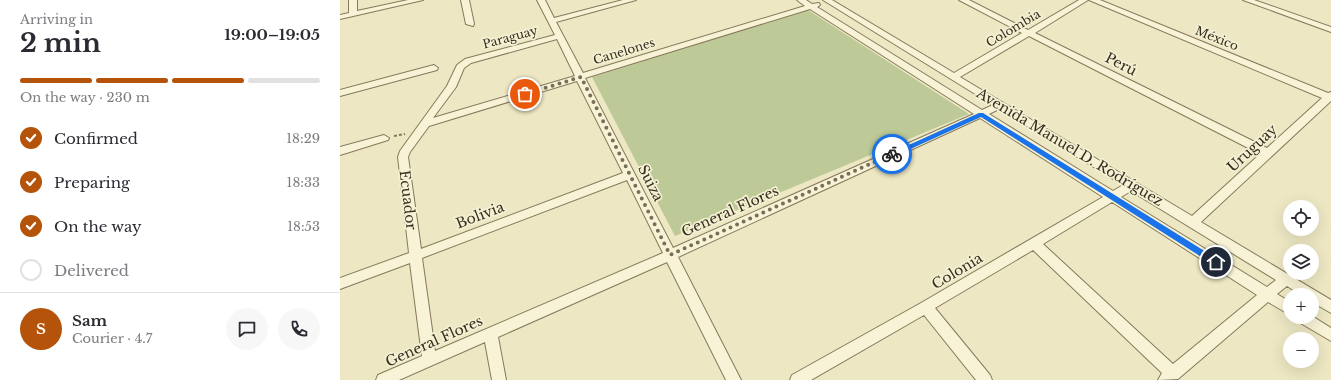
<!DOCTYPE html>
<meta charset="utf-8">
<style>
body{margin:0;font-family:"Libre Baskerville",serif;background:#f7f7f7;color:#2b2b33;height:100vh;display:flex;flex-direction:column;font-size:15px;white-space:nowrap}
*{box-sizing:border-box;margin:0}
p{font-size:13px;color:#7c7c81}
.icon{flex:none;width:22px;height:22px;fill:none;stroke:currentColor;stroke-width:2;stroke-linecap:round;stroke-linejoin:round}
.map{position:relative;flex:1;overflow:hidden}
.side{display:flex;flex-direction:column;background:#fff;width:340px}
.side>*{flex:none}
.tools{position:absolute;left:943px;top:200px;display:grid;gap:8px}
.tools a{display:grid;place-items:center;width:36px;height:36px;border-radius:50%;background:#fff;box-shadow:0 4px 16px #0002;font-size:20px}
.pin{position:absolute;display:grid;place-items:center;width:34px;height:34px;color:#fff;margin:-17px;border:2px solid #fff;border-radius:50%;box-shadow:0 1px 4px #0007}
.courier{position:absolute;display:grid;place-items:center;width:40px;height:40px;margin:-20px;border:3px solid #1a73e8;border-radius:50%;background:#fff;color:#222;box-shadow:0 1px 5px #0007}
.summary em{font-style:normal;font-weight:700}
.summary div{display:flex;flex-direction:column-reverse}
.summary{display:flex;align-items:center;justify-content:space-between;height:68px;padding:0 20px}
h1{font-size:26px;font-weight:700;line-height:30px}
.bar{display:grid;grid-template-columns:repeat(4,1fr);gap:6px 4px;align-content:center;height:48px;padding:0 20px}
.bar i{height:5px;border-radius:3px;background:#e1e1e2}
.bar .active{background:#b45309}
.bar p{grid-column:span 4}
.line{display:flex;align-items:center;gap:10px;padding:0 20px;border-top:1px solid #e1e1e2}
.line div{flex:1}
.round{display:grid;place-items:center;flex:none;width:42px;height:42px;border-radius:21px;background:#f7f7f7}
ol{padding:0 20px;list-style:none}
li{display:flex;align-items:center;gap:12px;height:44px}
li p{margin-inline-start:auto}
li .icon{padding:4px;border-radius:50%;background:#b45309;color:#fff;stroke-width:4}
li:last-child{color:#7c7c81}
li i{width:22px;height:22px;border:2px solid #e1e1e2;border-radius:50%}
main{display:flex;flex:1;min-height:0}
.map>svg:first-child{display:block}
</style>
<main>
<section class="side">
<div class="summary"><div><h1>2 min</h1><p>Arriving in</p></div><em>19:00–19:05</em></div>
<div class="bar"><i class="active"></i><i class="active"></i><i class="active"></i><i></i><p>On the way · 230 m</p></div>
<ol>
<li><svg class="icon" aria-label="check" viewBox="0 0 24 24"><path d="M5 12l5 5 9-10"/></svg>Confirmed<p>18:29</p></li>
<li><svg class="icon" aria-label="check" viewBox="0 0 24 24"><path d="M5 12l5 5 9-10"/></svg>Preparing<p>18:33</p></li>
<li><svg class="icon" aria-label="check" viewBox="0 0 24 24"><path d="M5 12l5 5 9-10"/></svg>On the way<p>18:53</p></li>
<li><i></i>Delivered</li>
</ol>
<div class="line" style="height:72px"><b class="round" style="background:#b45309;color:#fff">S</b><div><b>Sam</b><p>Courier · 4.7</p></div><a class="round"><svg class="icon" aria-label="chat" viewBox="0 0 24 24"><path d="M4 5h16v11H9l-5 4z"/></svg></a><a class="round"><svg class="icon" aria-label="phone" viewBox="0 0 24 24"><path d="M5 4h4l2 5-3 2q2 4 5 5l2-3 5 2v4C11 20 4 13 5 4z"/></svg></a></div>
</section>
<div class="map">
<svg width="991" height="380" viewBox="0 0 991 380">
<rect width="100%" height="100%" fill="#ede7c3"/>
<path fill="#bdca97" d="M468,10L629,114L335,236L252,77Z"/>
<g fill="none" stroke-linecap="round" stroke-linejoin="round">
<g stroke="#86795b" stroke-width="2">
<path id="minor" d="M9,0H17V11L68,0H83L0,19V15L9,13Z
M121,0H129L134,24L133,26L126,24Z
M197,0H205L214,18L283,0H296L216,22L243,73L465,6L457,0H466L472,4L479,3L480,5L477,7L642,110L653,105L483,0H492L614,73L682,33L619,0H629L688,30L739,0H748L695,33L927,148L982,98L749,0H760L988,93L991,92V101L861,222L991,300V313L972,302V295H961L947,286L937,294L950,302V315L928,302L838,379L818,380L822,373L693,250L595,308L650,375L652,380H636L584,315L471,380H450L452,375L581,303L763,197L640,118L338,257L401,380H386L327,262L158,337L166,380H152L145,342L59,380H36L38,375L82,356L70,263L0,289V278L69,253L58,157L60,151L107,86L117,65L125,59L215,35ZM470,9L634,114L333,248L245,78ZM689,36L920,154L852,216L620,77ZM217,39L235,76L93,118L116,87L124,68L131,63ZM237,81L283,173L81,249L68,157L70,152L89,126ZM659,109L783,185L773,191L649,114ZM287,180L323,253L95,351L82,258ZM791,191L936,280L927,287L781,197ZM772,202L917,295L833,364L703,244Z
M903,0H914L991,27V32Z
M94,65L98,68L97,70L0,96V90Z
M44,135L49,138L48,140L0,155V147Z
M972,316L991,328V341L957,321L955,317Z"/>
</g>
<path stroke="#86795b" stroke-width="2" stroke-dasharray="3 2" stroke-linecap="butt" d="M54,136L65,134"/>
<use href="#minor" fill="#f8f3d6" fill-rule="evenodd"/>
</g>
<path fill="#1a73e8" d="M639,113H643L879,260V265H874L641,117L555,156L549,154Z"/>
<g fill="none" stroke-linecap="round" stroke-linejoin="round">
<path stroke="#776f58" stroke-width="4" stroke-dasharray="0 7.2" d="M185,94L241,77L330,255L552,154"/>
</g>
<g text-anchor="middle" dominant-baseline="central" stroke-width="3.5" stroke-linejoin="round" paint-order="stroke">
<g font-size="12" fill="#372e1e" stroke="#f4f0d3">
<text transform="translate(673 28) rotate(-31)">Colombia</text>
<text transform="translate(170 37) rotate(-15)">Paraguay</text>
<text transform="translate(877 38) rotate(22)">México</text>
<text transform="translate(284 51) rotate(-17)">Canelones</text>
</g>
<g font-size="14" fill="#372e1e" stroke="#f4f0d3">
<text transform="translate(781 64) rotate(27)">Perú</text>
<text transform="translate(730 147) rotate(31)">Avenida Manuel D. Rodríguez</text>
<text transform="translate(912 148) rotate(-43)">Uruguay</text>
<text transform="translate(311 183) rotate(63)">Suiza</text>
<text transform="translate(68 200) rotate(83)">Ecuador</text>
<text transform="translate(390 211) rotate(-24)">General Flores</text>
<text transform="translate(140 215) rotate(-21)">Bolivia</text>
<text transform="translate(617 271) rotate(-31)">Colonia</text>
<text transform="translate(94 341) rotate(-24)">General Flores</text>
</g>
</g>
</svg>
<div class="tools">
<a><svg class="icon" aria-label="locate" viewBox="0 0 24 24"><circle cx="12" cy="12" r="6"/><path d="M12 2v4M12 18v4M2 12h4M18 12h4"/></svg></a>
<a><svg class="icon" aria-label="layers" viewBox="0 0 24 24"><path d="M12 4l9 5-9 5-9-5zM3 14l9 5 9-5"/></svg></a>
<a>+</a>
<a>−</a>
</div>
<div class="pin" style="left:185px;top:94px;background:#ea580c"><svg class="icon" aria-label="bag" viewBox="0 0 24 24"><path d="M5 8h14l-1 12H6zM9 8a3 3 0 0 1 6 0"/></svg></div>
<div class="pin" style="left:876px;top:262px;background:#1f2937"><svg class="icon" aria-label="home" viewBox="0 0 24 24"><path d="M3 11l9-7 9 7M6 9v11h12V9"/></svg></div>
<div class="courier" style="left:552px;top:154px"><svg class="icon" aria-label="bike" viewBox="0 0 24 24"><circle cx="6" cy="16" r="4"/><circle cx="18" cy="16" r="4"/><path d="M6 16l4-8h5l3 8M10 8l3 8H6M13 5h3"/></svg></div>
</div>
</main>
